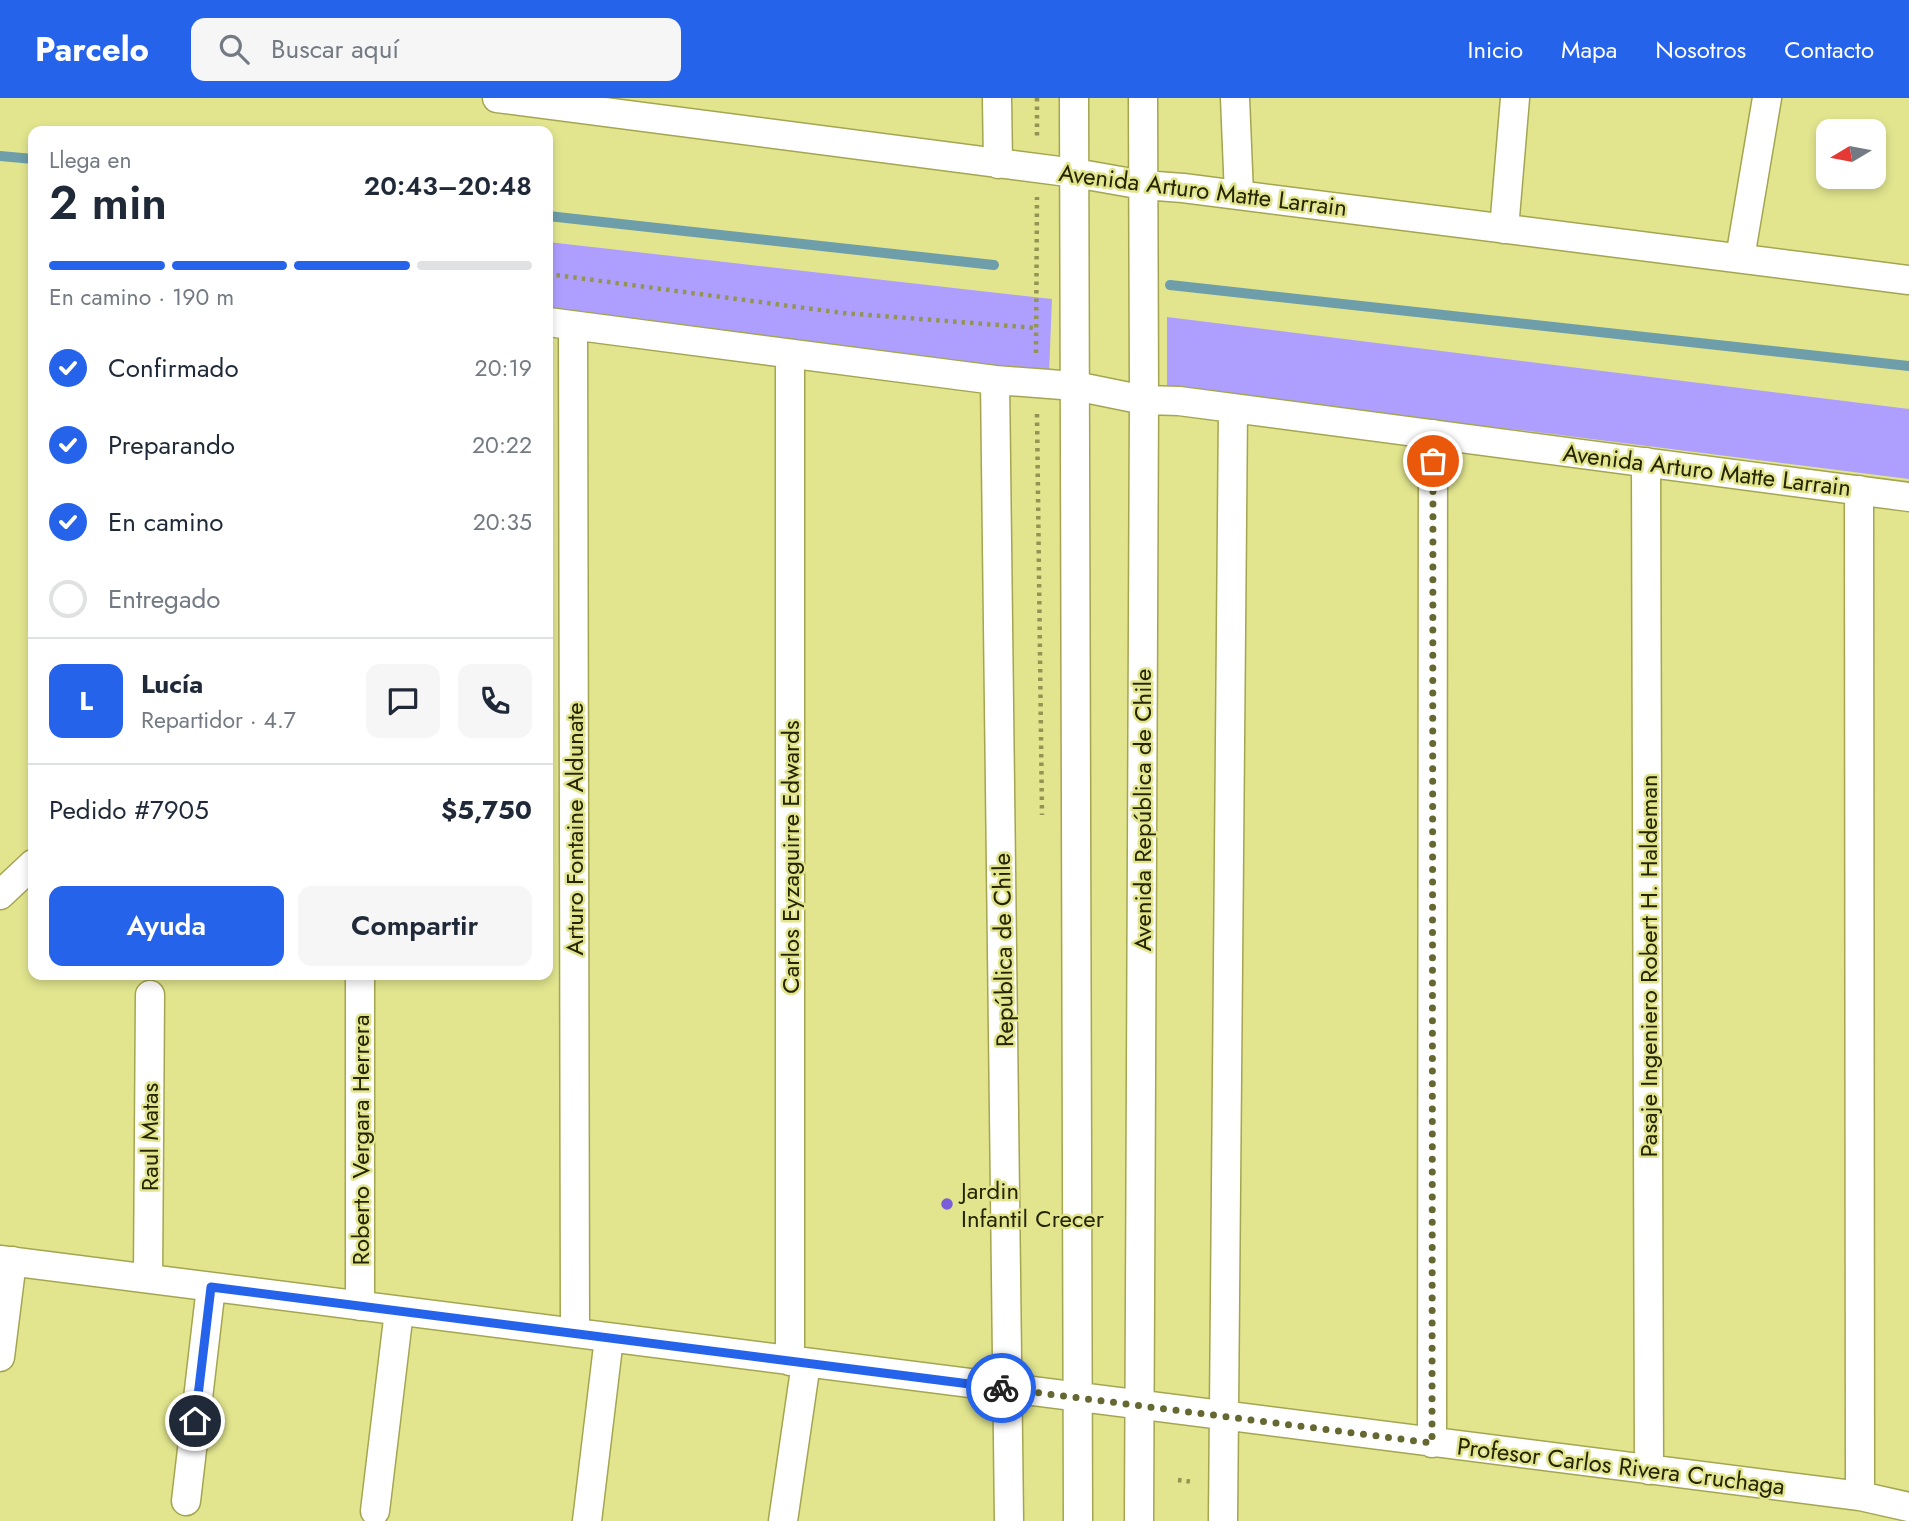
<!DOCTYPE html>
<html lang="es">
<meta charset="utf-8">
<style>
body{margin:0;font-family:Jost,sans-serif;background:#f6f6f7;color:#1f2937;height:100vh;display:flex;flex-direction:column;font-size:26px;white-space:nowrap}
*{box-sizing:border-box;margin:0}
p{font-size:23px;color:#747a83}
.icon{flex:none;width:38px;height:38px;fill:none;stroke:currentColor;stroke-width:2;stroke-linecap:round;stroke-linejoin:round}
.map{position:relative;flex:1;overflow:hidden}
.sheet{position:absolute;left:28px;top:28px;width:525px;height:854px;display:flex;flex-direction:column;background:#fff;border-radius:14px;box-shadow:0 4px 10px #0003}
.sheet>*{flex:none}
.needle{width:46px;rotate:260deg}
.fabs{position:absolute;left:1816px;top:21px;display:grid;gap:14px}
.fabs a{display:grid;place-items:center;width:70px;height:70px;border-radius:14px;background:#fff;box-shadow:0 4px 10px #0003;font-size:35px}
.pin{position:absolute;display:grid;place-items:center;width:60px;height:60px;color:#fff;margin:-30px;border:4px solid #fff;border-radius:50%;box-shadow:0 2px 7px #0007}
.courier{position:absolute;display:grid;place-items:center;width:70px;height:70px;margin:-35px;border:5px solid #2563eb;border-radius:50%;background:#fff;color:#222;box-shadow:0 2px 9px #0007}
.summary em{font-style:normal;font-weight:600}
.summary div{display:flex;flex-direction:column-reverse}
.summary{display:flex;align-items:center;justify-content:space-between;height:119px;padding:0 21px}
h1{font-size:46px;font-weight:600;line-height:52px}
.bar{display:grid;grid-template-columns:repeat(4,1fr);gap:10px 7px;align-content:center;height:84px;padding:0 21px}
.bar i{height:9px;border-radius:5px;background:#e0e1e3}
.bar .current{background:#2563eb}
.bar p{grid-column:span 4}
.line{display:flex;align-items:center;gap:18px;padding:0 21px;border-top:2px solid #e0e1e3}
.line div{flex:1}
.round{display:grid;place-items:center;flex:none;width:74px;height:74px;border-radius:14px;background:#f6f6f7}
ol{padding:0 21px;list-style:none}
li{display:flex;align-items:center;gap:21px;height:77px}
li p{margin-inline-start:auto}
li .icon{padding:7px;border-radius:50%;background:#2563eb;color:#fff;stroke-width:4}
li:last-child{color:#747a83}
li i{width:38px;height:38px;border:4px solid #e0e1e3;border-radius:50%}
.action{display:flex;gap:14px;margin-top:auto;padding:14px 21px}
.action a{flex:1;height:80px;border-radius:14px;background:#2563eb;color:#fff;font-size:28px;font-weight:600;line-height:80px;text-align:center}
.action a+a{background:#f6f6f7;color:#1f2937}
header{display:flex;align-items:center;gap:42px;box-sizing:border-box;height:98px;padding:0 35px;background:#2563eb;color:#fff}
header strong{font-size:33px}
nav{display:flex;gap:38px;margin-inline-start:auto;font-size:24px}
.search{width:490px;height:63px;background:#f6f6f7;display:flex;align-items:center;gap:18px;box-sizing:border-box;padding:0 24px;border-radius:14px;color:#747a83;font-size:26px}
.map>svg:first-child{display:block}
</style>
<header>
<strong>Parcelo</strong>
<div class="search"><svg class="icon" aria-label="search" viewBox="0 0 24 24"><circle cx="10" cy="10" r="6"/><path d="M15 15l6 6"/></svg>Buscar aquí</div>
<nav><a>Inicio</a><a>Mapa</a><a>Nosotros</a><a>Contacto</a></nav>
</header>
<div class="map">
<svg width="1909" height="1423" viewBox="0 0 1909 1423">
<rect width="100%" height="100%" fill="#e2e58e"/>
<path fill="#ae9fff" d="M548,144L1052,201L1049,276L548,210Z
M1167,219L1909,311V381L1528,333L1167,293Z"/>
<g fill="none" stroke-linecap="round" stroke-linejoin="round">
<path stroke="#6e9ea9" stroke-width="10" d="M0,58L33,61
M548,118L994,167
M1170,187L1909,268"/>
<g stroke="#a4a550" stroke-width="31">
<path id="minor" d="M497,0L1075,75L1143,87L1183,90L1909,182
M997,0L998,66
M1074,0L1078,1423
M1235,0L1239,97
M1504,131L1515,0
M1740,160L1767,0
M548,224L995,282L1075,288L1144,302L1179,303L1909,399
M573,228L575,1235
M790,256V1263
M995,282L1009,1423
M1646,364L1649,1372
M1859,392L1860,1398
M0,797L33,766
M0,1162L1860,1398L1909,1409
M148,1180L150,897
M360,1208V877
M0,1259L12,1163
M1432,1345L1433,336
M186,1403L211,1189
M375,1413L399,1213
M587,1423L609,1240
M783,1423L806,1265
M1139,1423L1144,302L1143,0
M1223,1423L1233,311"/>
</g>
<path stroke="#939453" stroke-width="4.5" stroke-dasharray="3.5 5" stroke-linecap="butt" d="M1037,0V41
M548,176L843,215L1037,230
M1036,255L1037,99
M1037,316L1042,717
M1178,1382L1193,1384"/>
<use href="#minor" stroke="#fff" stroke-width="28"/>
</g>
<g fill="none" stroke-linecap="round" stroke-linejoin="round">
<path stroke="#666832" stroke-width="7" stroke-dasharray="0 12.6" d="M1001,1290L1432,1345L1433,363"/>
<path stroke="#2563eb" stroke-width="9" d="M195,1323L211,1189L1001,1290"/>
</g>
<circle fill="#795ed9" stroke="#e2e58e" stroke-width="2.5" cx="947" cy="1106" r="7"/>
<g text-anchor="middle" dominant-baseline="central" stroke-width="5" stroke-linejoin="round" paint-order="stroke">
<g font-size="24" fill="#242400" stroke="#e2e58e">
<text transform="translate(1203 92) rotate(7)">Avenida Arturo Matte Larrain</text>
<text transform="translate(1707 372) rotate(7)">Avenida Arturo Matte Larrain</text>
<text transform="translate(1142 712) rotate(-90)">Avenida República de Chile</text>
<text transform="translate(574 731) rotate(-90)">Arturo Fontaine Aldunate</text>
<text transform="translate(790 759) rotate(-90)">Carlos Eyzaguirre Edwards</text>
<text transform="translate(1003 852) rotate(-91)">República de Chile</text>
<text transform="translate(1648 868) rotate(-90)">Pasaje Ingeniero Robert H. Haldeman</text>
<text transform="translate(149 1039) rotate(-90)">Raul Matas</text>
<text transform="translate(360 1042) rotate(-90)">Roberto Vergara Herrera</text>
<text transform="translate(1621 1368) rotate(7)">Profesor Carlos Rivera Cruchaga</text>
</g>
<g font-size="24" fill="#242400" stroke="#e2e58e" text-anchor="start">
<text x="961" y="1092">Jardin<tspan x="961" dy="28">Infantil Crecer</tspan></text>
</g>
</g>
</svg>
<div class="fabs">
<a><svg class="needle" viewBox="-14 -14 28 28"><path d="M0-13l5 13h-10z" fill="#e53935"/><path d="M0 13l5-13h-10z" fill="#747a83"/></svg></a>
</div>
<div class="pin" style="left:1433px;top:363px;background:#ea580c"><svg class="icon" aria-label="bag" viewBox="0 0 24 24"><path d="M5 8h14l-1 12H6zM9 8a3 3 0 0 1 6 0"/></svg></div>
<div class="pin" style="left:195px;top:1323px;background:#1f2937"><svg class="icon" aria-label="home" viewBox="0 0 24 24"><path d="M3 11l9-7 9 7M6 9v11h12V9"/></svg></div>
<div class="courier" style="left:1001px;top:1290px"><svg class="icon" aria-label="bike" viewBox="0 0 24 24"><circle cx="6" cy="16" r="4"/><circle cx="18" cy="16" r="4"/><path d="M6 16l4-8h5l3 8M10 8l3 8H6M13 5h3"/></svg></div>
<section class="sheet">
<div class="summary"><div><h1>2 min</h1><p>Llega en</p></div><em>20:43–20:48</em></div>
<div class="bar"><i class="current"></i><i class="current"></i><i class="current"></i><i></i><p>En camino · 190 m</p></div>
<ol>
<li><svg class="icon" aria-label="check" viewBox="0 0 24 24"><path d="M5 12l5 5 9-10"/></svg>Confirmado<p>20:19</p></li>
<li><svg class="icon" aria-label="check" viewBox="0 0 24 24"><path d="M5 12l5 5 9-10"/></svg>Preparando<p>20:22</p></li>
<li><svg class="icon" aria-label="check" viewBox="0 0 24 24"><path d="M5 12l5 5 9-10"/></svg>En camino<p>20:35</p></li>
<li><i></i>Entregado</li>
</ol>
<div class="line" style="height:126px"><b class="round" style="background:#2563eb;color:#fff">L</b><div><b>Lucía</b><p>Repartidor · 4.7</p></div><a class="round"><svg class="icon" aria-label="chat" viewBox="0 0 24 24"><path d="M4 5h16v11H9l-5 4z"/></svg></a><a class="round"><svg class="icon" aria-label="phone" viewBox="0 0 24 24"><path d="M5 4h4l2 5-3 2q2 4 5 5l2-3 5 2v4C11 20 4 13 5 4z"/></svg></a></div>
<div class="line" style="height:91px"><div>Pedido #7905</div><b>$5,750</b></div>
<div class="action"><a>Ayuda</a><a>Compartir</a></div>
</section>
</div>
